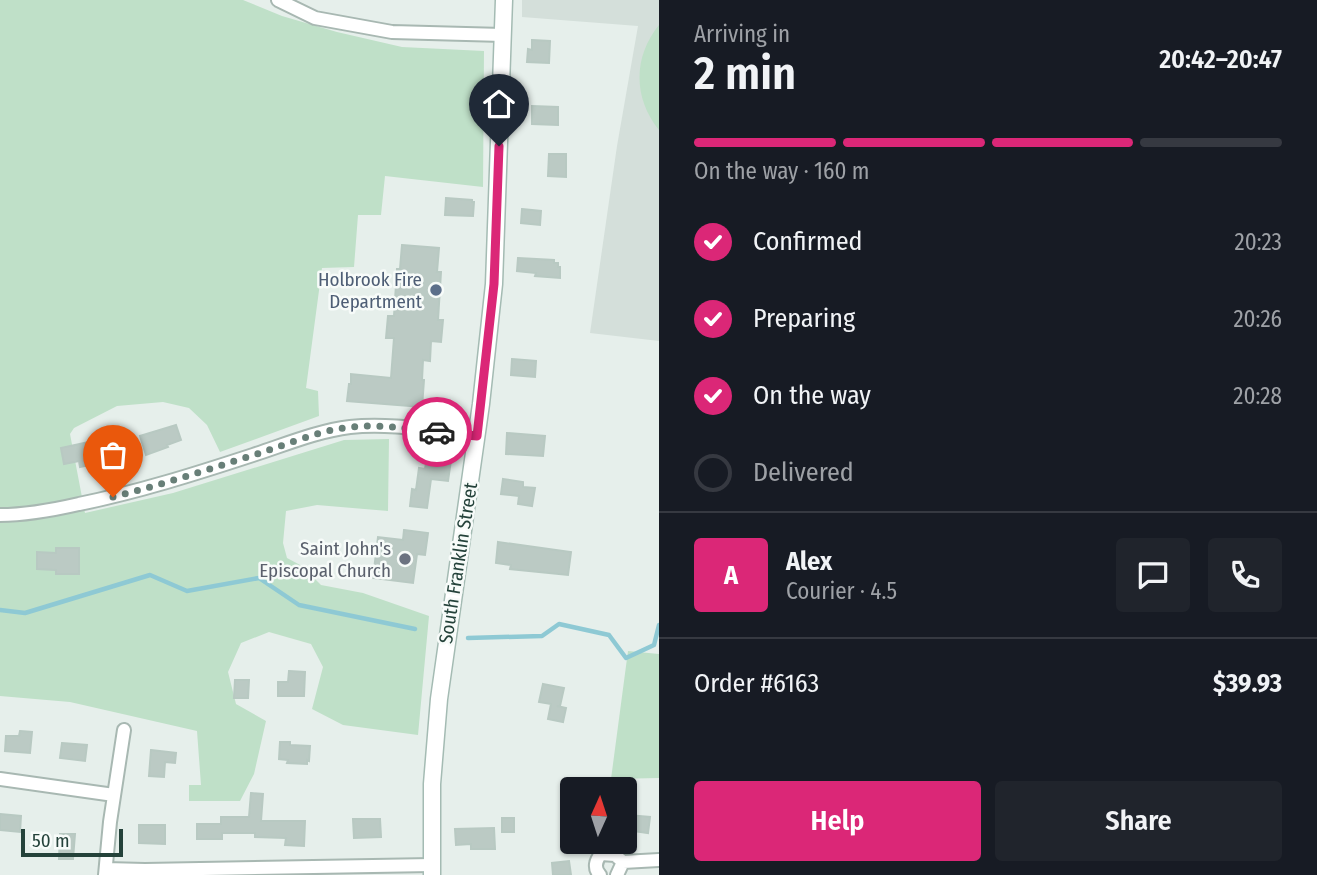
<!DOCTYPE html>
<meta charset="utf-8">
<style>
body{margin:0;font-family:"Fira Sans Condensed",sans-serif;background:#20242c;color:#f1f3f6;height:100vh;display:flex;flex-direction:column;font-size:26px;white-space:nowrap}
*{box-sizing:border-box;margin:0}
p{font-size:23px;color:#9ea1a6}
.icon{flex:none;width:38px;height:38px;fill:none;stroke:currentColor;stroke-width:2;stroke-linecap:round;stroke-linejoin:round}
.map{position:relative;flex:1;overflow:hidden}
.sheet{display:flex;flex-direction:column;background:#171b24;width:658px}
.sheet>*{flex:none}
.needle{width:46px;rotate:3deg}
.fabs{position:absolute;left:560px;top:777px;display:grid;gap:14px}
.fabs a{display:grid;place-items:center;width:77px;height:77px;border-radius:7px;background:#171b24;box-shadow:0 2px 5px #0004;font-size:35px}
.scale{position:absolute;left:21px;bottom:18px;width:102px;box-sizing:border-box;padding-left:7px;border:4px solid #24423a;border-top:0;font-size:19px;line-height:24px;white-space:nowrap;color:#24423a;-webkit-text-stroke:5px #f7fbf9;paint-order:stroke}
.pin{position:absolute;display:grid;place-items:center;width:60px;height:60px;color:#fff;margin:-72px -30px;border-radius:50% 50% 50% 0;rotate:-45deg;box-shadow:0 0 7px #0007}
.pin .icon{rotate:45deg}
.courier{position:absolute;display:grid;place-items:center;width:70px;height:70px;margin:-35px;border:5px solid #db2777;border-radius:50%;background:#fff;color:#222;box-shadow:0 2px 9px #0007}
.headline em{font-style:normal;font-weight:600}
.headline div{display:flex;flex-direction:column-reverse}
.headline{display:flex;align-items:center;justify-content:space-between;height:119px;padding:0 35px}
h1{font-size:46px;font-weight:600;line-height:52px}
.bar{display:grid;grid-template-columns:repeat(4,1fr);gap:10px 7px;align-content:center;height:84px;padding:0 35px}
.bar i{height:9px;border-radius:5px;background:#363941}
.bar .current{background:#db2777}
.bar p{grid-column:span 4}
.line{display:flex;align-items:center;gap:18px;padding:0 35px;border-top:2px solid #363941}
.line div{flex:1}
.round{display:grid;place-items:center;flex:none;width:74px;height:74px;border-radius:7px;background:#20242c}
ol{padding:0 35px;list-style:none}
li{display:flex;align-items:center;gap:21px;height:77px}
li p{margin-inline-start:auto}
li .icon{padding:7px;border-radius:50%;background:#db2777;color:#fff;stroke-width:4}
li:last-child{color:#9ea1a6}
li i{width:38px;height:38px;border:4px solid #363941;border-radius:50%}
.cta{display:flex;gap:14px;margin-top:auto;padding:14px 35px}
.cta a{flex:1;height:80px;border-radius:7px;background:#db2777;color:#fff;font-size:28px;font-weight:600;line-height:80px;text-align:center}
.cta a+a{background:#20242c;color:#f1f3f6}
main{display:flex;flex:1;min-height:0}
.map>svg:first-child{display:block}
</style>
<main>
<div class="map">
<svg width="659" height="875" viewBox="0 0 659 875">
<rect width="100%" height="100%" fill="#e6efeb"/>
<path fill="#d4dfda" d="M522,0H659V341L590,333L617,146L638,26L522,17Z"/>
<path fill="#bfe0c8" d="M0,0H243L282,16L337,32L402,47L484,51L483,187L385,176L381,215H358L354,267L322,268L306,388L318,391L319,416L220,452L207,425L189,408L163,402L117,406L74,428L70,434L85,513L173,493L344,440L389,439L388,511L317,505L286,511L283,543L287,558L302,566L321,585L363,593L429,616L418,735L343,725L312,709L323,667L311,644L269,632L241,643L228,672L236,704L266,721L254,774L240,801H189V785H201L197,731L70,702L0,696Z
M659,25V130C633,98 633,57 659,25Z
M628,651L659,654V778L611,779Z"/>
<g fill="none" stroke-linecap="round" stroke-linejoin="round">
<path stroke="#8ec9d4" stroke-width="4.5" d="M0,610L25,613L150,575L187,591L259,578L299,605L415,629
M468,638L542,636L559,624L609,635L626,658L654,645L659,625"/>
</g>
<path fill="#bbcac4" stroke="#b8c9c2" stroke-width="2" d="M532,40L550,41L549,63L527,62L528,49L532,50Z
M532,106L558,107V125L532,124Z
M549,154H566V177L548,176Z
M446,198L472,200V202H474L473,216L445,215Z
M522,209L541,211L540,225L521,223Z
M402,245L439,248L437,272H441L438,320H443L441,342L431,341L430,361L423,360L422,380H424L422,407L347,401L349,384H351V374L391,378L394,338H386L388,316H394L397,269H400Z
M518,258L554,260V263H558V267H560V278L535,276L536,273L517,271Z
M512,359L536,361L535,377L511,375Z
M176,425L181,440L167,445L168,447L146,455L140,436Z
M507,433L545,436L543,456L506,454Z
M98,440L103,462L80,467L79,461L64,464L61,448Z
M427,457L451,460L448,481L431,479L427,508L410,506L412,489L416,490L419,468L425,469Z
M503,479L523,482V487L535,488L532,506L518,504L519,496L501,494Z
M404,530L428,533L425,555L417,554L413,583L373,578L378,537L403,540Z
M498,542L571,552L568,575L510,569L511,565L496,563Z
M56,548H79V574H56V570L37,569V552L56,553Z
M289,671L305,672L304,696H278V682H288Z
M235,680H249L248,698H234Z
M543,684L564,688L560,706H557L566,708L563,722L548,719L551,704L539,702Z
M20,731L32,732L30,753L5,751L6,736H19Z
M280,742H290V745L310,746L309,761L307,760V764L287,763L288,760L279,759Z
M62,743L87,745L85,761L60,758Z
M151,750L176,753L175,763L165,762L164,777L149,776Z
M251,793L263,794L261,821H305L304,846L285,845L286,838L255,837V833H222V839H197V824H221V817H249Z
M0,814L21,816L20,832L0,830Z
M627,815L650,817L648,833L626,830Z
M502,818H514V832H502Z
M353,819H380L381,837L354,838Z
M139,825H165V844L139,843Z
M494,828L495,849H471V844L456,845L455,829Z
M60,834H75L73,859H59Z
M569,861L571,875H553L552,863Z"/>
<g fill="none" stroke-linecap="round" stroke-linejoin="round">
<g stroke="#a8b8b2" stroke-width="16">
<path id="minor" d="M278,0L315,18L392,32L503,35
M0,515C27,515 53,510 79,504C138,492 195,474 253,455C284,445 317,431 350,427C392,422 436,432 477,436
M0,779L114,795
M106,869L145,870L432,865
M105,875L110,822L124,730
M600,875C593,868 596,860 601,854L615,855L623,862L659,860
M617,875L623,862"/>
</g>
<g stroke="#a4bbb3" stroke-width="19">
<path id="secondary" d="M432,875V784L439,699L481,404L494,284L504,0"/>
</g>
<use href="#minor" stroke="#fff" stroke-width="12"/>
<use href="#secondary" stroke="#fff" stroke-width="16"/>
</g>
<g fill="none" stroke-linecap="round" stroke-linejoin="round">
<path stroke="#687f78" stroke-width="7" stroke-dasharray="0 12.6" d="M113,497C164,484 213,468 263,452C291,443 321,430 351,427C380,424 408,429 437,432"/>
<path stroke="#db2777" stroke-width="9" d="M437,432L477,436L494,284L499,146"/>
</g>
<circle fill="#5c6f8a" stroke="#f7fbf9" stroke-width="2.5" cx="436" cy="290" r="7"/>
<circle fill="#6b7280" stroke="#f7fbf9" stroke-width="2.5" cx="405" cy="559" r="7"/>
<g text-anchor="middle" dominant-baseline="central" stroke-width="5" stroke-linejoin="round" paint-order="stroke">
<g font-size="19" fill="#4e5e75" stroke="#f7fbf9" text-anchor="end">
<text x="422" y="279">Holbrook Fire<tspan x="422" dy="22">Department</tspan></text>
</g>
<g font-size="19" fill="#5b616d" stroke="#f7fbf9" text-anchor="end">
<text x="391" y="548">Saint John's<tspan x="391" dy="22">Episcopal Church</tspan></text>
</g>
<g font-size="19" fill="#24423a" stroke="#f7fbf9">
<text transform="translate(458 563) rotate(-81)">South Franklin Street</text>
</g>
</g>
</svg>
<div class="fabs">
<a><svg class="needle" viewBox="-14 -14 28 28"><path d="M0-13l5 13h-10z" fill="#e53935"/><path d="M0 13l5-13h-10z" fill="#9ea1a6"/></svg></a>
</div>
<div class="scale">50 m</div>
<div class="pin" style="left:113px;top:497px;background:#ea580c"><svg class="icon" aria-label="bag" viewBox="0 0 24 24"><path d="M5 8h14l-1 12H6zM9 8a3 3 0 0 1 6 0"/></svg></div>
<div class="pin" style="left:499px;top:146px;background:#1f2937"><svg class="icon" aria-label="home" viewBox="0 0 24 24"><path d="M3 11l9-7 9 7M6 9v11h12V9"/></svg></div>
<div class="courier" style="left:437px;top:432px"><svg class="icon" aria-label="car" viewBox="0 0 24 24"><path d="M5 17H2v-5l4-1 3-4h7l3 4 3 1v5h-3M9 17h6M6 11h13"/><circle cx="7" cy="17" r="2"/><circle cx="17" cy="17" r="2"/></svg></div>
</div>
<section class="sheet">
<div class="headline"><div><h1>2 min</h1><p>Arriving in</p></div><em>20:42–20:47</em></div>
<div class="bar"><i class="current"></i><i class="current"></i><i class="current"></i><i></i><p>On the way · 160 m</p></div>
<ol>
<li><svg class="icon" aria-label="check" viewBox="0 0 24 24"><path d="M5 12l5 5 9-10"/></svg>Confirmed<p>20:23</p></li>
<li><svg class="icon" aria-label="check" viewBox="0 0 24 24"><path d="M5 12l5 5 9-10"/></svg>Preparing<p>20:26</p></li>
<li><svg class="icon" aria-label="check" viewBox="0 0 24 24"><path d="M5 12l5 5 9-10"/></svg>On the way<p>20:28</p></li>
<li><i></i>Delivered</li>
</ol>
<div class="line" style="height:126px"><b class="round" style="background:#db2777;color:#fff">A</b><div><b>Alex</b><p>Courier · 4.5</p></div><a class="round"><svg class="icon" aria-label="chat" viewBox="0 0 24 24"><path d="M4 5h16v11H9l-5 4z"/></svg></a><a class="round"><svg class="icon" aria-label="phone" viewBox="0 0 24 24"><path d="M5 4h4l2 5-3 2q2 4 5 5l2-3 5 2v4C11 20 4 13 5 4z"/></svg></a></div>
<div class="line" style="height:91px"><div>Order #6163</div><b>$39.93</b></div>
<div class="cta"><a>Help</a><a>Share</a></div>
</section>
</main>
